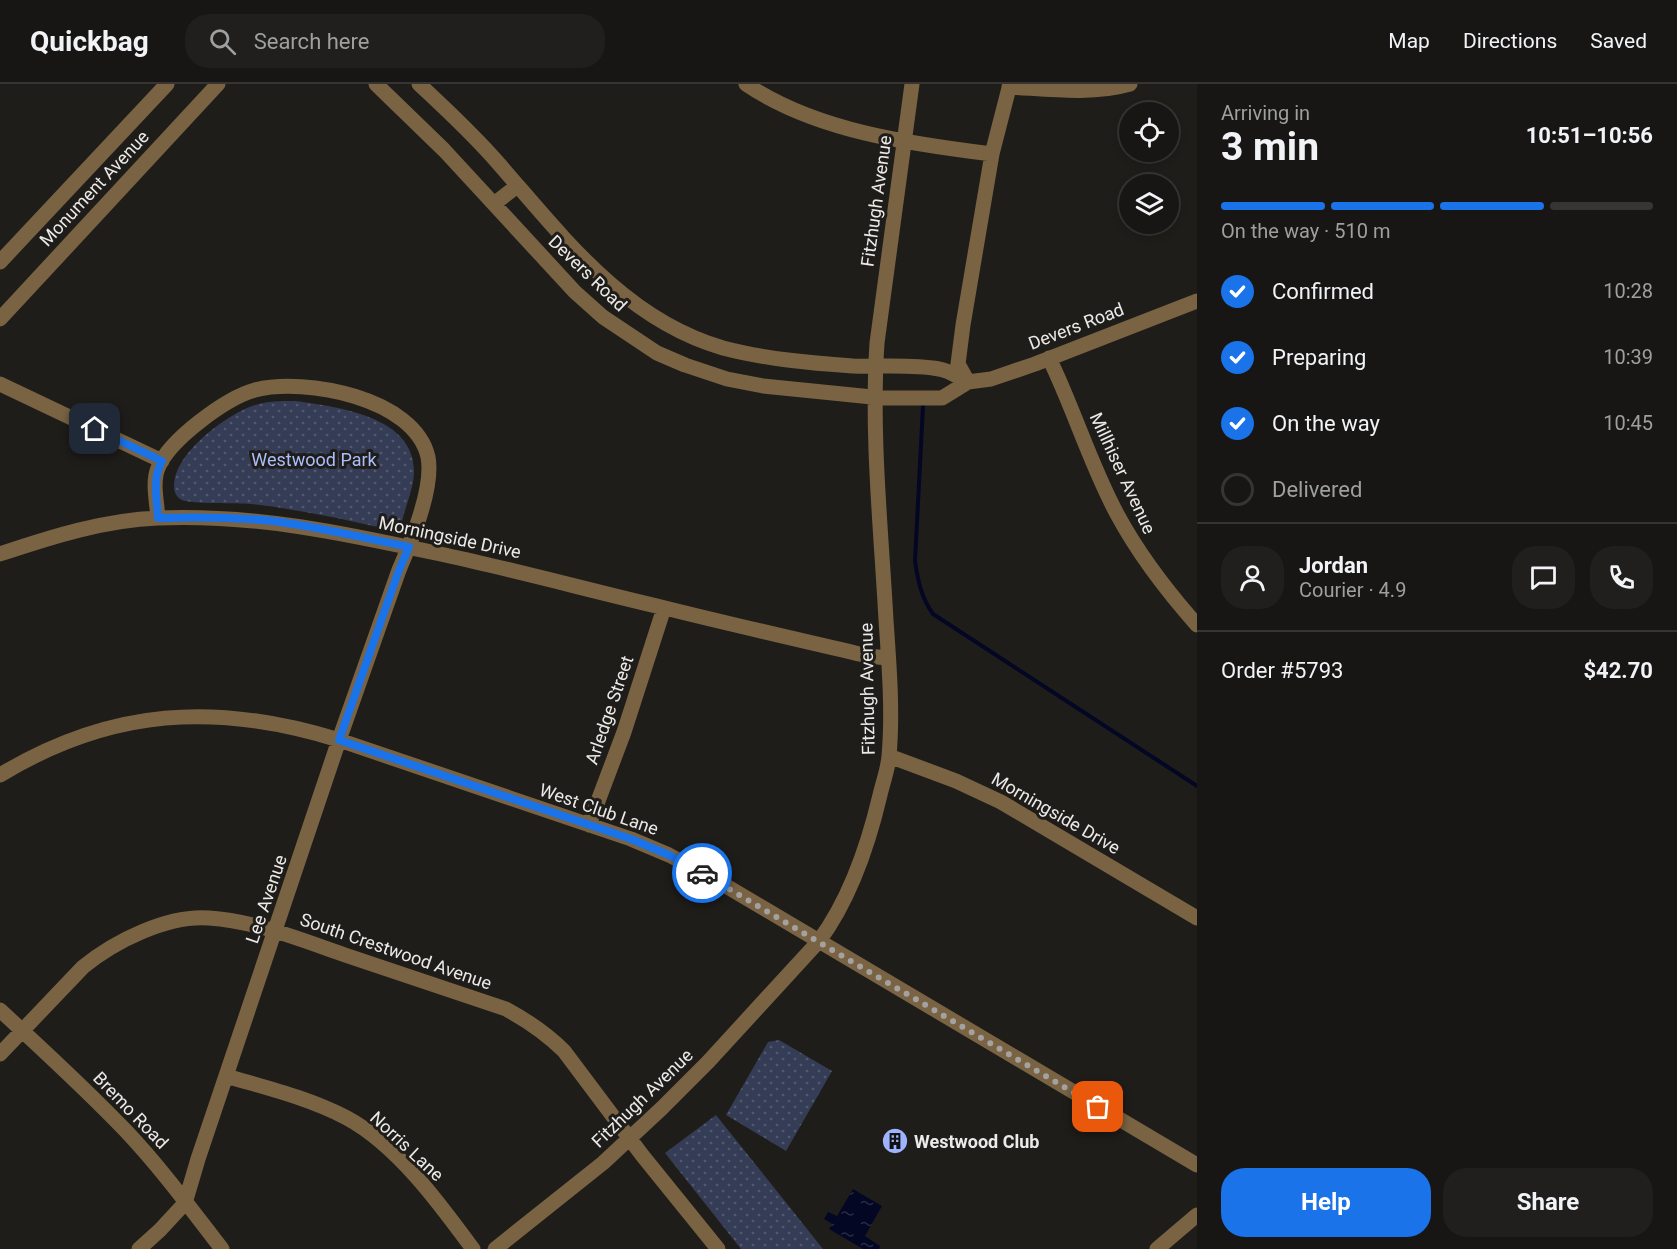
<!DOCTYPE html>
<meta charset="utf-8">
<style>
body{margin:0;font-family:Roboto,sans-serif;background:#201f1d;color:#f1f3f6;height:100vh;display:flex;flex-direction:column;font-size:22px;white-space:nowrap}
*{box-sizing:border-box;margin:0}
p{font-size:20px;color:#9e9fa0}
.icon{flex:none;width:33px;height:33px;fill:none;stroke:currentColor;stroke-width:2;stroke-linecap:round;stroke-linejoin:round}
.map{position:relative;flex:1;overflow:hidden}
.side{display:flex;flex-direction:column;background:#171614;width:480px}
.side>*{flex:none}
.buttons{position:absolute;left:1119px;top:18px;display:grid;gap:12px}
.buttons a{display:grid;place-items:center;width:60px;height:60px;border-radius:50%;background:#171614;box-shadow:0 3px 9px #0003,0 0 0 2px #363534;font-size:30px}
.pin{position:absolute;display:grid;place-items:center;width:51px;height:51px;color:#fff;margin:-26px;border-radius:12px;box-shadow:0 3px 9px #0006}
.courier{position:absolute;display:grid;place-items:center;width:60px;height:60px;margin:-30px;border:4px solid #1a73e8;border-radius:50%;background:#fff;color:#222;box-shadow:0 2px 8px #0007}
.summary em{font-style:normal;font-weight:700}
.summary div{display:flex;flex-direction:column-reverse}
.summary{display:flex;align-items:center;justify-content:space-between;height:102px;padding:0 24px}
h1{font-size:39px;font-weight:700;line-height:45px}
.bar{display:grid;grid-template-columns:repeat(4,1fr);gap:9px 6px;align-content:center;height:72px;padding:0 24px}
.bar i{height:8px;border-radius:4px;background:#363534}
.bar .active{background:#1a73e8}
.bar p{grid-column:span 4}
.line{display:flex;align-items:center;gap:15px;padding:0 24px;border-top:2px solid #363534}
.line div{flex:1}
.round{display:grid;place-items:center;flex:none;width:63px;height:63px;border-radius:24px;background:#201f1d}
ol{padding:0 24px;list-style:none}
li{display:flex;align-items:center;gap:18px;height:66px}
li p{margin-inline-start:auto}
li .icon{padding:6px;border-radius:50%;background:#1a73e8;color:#fff;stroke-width:4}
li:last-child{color:#9e9fa0}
li i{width:33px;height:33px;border:3px solid #363534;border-radius:50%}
.cta{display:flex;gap:12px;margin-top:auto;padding:12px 24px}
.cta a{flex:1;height:69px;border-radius:24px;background:#1a73e8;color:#fff;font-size:24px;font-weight:700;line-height:69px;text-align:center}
.cta a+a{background:#201f1d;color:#f1f3f6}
header{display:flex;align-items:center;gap:36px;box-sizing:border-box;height:84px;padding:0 30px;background:#171614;border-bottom:2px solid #363534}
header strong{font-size:28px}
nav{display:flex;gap:33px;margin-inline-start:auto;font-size:21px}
.search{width:420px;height:54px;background:#201f1d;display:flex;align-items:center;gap:15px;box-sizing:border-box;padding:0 21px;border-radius:24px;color:#9e9fa0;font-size:22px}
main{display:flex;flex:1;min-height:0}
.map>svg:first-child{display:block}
</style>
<header>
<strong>Quickbag</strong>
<div class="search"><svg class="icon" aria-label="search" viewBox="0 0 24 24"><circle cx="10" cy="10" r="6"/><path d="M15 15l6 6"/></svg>Search here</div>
<nav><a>Map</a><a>Directions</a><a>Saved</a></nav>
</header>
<main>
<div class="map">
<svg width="1197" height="1165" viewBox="0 0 1197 1165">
<defs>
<pattern id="park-dots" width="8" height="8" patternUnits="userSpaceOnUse" patternTransform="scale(1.5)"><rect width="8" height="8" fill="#353c56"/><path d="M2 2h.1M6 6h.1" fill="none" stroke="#52586e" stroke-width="1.8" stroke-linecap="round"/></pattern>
<pattern id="water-ripples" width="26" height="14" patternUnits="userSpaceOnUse" patternTransform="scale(1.5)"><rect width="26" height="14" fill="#040724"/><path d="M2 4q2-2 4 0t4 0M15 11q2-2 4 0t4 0" fill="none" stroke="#292b44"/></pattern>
</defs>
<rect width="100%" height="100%" fill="#1f1d1a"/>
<path fill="url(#park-dots)" d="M296,317C337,323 414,332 414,387C414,403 406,421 402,437L396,443L387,445C342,435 297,425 251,420C237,419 191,420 182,416C176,413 174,408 174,401C175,370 220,336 247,324C263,317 279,317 296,317Z
M779,956L832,987L786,1067L726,1031L768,958Z
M716,1031L823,1165H741L665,1069Z"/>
<path fill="url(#water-ripples)" d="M853,1105L882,1122L865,1152L880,1162L879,1165H863L829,1145L832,1140L824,1135L828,1128L837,1132Z"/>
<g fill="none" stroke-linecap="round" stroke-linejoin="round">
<path stroke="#040724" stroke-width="4" d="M923,322L915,477C918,497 921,513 933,530L1197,702"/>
<path stroke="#796343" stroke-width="15" d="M376,0L444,66L575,208L603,233L657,269L685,281L727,295L763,302L882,314H942L968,298L991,295L1035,280L1197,217
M419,0C446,25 474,51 499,80C563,153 625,236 723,264C765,275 810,279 853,282C881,283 911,280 939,285C949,286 959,294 968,298
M746,0C815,47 911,60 992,70
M1009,3C1048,5 1092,11 1130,0
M494,120L517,102
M0,178L167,0
M0,235L218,0
M1049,274C1074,325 1090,380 1117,430C1139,471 1166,506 1197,541
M968,298L958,280L963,241L992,70L1010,0
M0,300L162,377
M0,470C51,453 104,436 158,434C258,430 348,450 445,471C519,487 592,507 665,524C733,541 800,556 868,572L888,574
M889,672L956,697L1001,718L1197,834
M0,691C111,624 216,618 339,656L631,755L669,771L721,799L1197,1081
M589,741L624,648L664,524
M0,926C43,966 86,1005 126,1047C161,1084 191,1125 222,1165
M0,970L83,883C115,857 167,831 209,834C255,837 302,856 345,871C399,889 452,907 506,925C528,937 546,949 564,967L642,1071L718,1165
M226,992C267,1004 309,1014 347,1034C397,1061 440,1120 473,1165
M139,1165L160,1146L185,1119L198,1075L339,656L399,486C411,458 434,404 428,373C415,314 305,293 255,306C226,314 169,356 158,384C152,398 157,419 158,434
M495,1165L603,1079L662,1024L708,978L819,857C850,815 868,762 880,711C883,698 888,685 889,672C893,627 889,580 886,536C881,444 871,351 877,259L912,0
M1157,1165L1197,1131"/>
</g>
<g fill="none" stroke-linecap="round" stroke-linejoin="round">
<path stroke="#a4a2a0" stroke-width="6" stroke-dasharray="0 10.8" d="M702,789L1098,1023"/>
<path stroke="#1a73e8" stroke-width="8" d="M95,345L162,377C152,394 157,415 158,434C196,433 234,433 273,437C319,443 364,454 409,463L399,486L339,656L631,755L669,771L702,789"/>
</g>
<defs>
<g id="building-disc" transform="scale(1.35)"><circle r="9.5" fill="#9eb3fd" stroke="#1f1d1a"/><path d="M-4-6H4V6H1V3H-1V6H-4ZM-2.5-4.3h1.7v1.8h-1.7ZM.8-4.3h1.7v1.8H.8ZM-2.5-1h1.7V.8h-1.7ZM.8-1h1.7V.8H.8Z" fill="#111"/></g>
</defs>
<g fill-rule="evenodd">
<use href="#building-disc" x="895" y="1057"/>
</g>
<g text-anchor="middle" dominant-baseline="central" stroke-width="6" stroke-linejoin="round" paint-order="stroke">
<g font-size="18" fill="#eceae8" stroke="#1f1d1a">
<text transform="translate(94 104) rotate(-47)">Monument Avenue</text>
<text transform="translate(876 117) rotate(-82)">Fitzhugh Avenue</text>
<text transform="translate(588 189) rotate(44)">Devers Road</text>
<text transform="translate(1076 242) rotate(-21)">Devers Road</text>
<text transform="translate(1123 389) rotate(65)">Millhiser Avenue</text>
<text transform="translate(450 453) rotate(12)">Morningside Drive</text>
<text transform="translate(867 605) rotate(-91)">Fitzhugh Avenue</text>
<text transform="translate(609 626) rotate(-71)">Arledge Street</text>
<text transform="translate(599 725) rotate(19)">West Club Lane</text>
<text transform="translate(1056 729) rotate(30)">Morningside Drive</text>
<text transform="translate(266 815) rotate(-71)">Lee Avenue</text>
<text transform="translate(396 867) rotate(19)">South Crestwood Avenue</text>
<text transform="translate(642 1014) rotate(-44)">Fitzhugh Avenue</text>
<text transform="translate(131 1026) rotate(46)">Bremo Road</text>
<text transform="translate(407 1062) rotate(43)">Norris Lane</text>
</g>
<g font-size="18" fill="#aabdfc" stroke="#1f1d1a">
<text x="314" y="375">Westwood Park</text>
</g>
<g font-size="18" font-weight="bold" fill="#eceae8" stroke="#1f1d1a" text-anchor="start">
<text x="914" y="1057">Westwood Club</text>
</g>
</g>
</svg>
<div class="buttons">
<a><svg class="icon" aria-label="locate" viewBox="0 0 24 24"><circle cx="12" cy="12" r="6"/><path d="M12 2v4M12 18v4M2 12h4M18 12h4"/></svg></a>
<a><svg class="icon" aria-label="layers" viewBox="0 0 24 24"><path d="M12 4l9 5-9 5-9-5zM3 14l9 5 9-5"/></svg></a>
</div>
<div class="pin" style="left:1098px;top:1023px;background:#ea580c"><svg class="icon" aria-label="bag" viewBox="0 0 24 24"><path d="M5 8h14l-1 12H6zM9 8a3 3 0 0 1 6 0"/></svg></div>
<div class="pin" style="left:95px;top:345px;background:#1f2937"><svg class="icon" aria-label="home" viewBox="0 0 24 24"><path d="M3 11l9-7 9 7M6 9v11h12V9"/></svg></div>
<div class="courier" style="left:702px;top:789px"><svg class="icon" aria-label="car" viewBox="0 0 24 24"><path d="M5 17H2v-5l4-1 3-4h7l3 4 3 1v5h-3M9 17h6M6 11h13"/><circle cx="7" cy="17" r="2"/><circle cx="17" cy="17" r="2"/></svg></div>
</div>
<section class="side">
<div class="summary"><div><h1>3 min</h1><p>Arriving in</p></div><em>10:51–10:56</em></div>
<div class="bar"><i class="active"></i><i class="active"></i><i class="active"></i><i></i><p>On the way · 510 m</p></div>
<ol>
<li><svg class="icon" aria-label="check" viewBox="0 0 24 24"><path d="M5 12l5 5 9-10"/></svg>Confirmed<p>10:28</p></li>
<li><svg class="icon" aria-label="check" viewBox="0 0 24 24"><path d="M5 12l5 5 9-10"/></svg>Preparing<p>10:39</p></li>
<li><svg class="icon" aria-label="check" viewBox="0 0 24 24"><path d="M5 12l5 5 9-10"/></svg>On the way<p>10:45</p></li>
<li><i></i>Delivered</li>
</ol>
<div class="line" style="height:108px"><a class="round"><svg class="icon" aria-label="person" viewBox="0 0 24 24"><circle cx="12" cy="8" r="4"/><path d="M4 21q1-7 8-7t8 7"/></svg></a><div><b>Jordan</b><p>Courier · 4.9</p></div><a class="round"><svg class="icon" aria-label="chat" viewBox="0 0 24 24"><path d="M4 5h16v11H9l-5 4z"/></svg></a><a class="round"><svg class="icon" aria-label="phone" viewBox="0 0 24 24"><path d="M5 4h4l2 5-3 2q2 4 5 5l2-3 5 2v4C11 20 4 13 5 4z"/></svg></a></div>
<div class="line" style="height:78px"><div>Order #5793</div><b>$42.70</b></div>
<div class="cta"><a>Help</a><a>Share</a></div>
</section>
</main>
